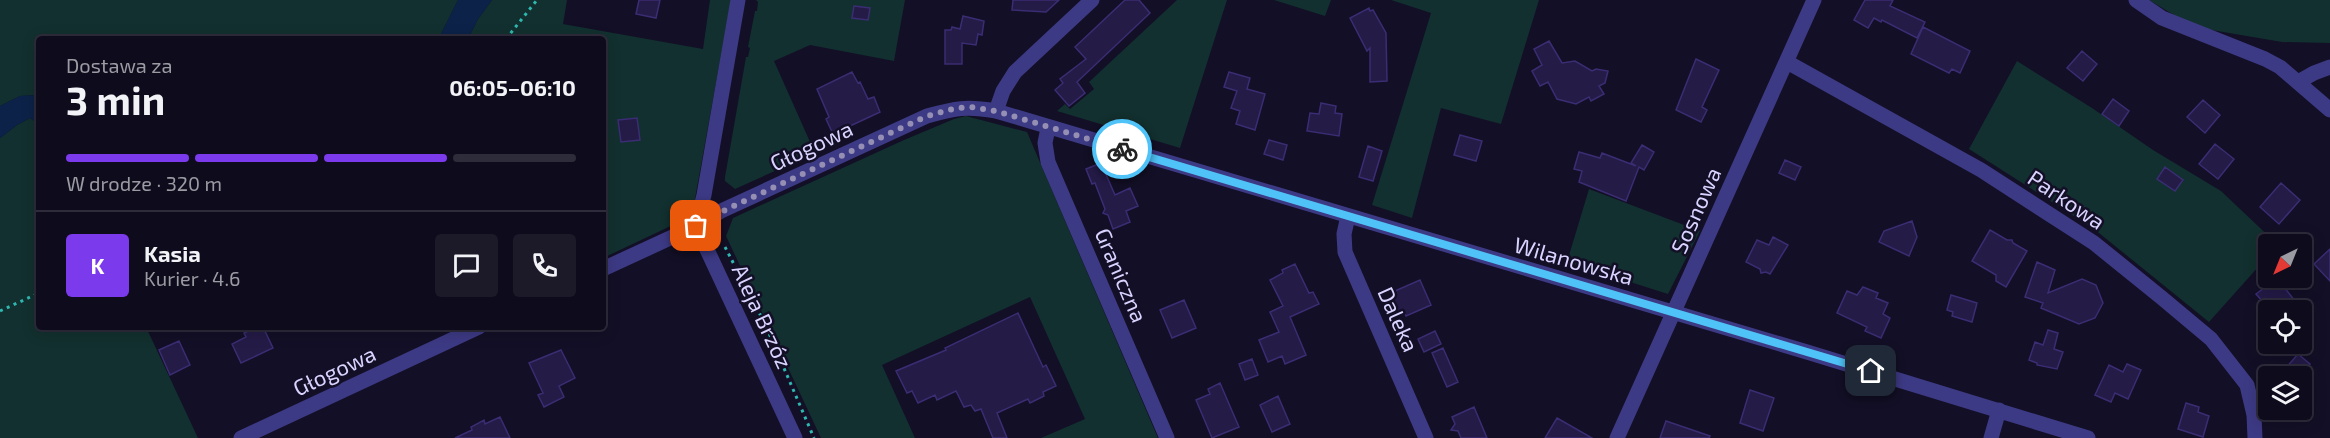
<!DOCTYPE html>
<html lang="pl">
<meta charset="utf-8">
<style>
body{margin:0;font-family:"Exo 2",sans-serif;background:#1c1929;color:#f1f3f6;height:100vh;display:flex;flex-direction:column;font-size:22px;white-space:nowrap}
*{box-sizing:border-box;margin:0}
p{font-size:20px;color:#9b9ba3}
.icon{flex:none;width:33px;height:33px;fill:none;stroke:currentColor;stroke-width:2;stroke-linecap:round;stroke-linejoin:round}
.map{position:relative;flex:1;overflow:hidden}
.sheet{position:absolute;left:36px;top:36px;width:570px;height:294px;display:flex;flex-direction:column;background:#0e0b1c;border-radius:6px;box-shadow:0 3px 15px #0003,0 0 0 2px #2e2b3b}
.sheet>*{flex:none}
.needle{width:39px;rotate:223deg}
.fabs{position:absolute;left:2258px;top:234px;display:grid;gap:12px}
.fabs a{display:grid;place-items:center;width:54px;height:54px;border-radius:6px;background:#0e0b1c;box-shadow:0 3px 15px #0003,0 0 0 2px #2e2b3b;font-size:30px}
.pin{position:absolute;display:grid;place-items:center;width:51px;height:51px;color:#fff;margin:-26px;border-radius:12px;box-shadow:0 3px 9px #0006}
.courier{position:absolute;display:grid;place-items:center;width:60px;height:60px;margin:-30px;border:4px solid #4fc3f7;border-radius:50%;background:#fff;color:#222;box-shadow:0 2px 8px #0007}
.headline em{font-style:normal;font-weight:700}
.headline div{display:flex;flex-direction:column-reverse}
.headline{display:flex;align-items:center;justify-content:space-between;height:102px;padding:0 30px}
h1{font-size:39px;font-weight:700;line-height:45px}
.bar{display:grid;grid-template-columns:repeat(4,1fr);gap:9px 6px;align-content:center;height:72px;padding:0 30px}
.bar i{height:8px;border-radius:4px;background:#2e2b3b}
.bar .selected{background:#7c3aed}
.bar p{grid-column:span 4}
.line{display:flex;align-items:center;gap:15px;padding:0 30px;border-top:2px solid #2e2b3b}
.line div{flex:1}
.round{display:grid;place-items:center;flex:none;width:63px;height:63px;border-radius:6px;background:#1c1929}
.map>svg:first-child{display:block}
</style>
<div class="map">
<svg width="2330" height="438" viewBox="0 0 2330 438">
<rect width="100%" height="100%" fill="#130f26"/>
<path fill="#12302f" d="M0,0H458L440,36L437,39H39V95L20,96L0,106Z
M492,0H567L563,24L703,49L710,0H731L692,215L687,221L676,226L675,224L603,258V39H468L478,19Z
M756,0H905L894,61L810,45L774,61L815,153L735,189L725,181V177L746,57H748L750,48L748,47L755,11H757L758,2Z
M1177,0H1227L1180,148L1057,111L1065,104L1070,109L1094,89L1089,82Z
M1274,0H1331L1325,16Z
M1391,0H1539L1501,124L1441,108L1412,218L1372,205L1431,13Z
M2149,0H2330V43L2282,42L2194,27Z
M2017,61L2092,108L2153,150L2221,191L2277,244H2268V256L2209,322L2094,229L1969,149Z
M966,116L1027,132L1158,438H1041L1085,419L1030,297L882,365L915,438H821L726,236L733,218L904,140L954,119Z
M30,118L39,124V327H146L198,438H0V138L17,125Z
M1589,189L1700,231L1668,294L1567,262Z"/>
<path fill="#0c2248" d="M458,0H492L478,19L468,39H437L440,36Z
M39,95V124L30,118L17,125L0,138V106L20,96Z"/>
<path fill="#241b47" stroke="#3b2d73" stroke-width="1.5" d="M639,0H660L656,18L636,14Z
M1013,0H1059L1046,12L1012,10Z
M1125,0H1139L1150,13L1077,82L1085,93L1069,106L1055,90L1063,83L1060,79L1086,59L1075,47Z
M1865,0H1893L1890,6L1925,22L1917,38L1882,20L1881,22L1874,18L1868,28L1854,20Z
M854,6L870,8L868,20L852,18Z
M1369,8L1370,11L1373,10L1386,33L1387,81L1370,82V48L1367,51L1350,18Z
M963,16L984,21L982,35L978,34L976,45L962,43V64H945V30H951L952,27L960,29Z
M1923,27L1970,51L1960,73L1952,69L1949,73L1911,54Z
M1549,41L1562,63L1575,61L1592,71L1596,69L1608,71L1605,83L1599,86L1604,94L1591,101L1589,97L1576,104L1557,99L1548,82L1540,86L1532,71L1542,65L1534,49Z
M2082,51L2097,64L2083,81L2067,68Z
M1696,59L1719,70L1702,107L1707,110L1701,122L1676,110Z
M852,72L858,83L860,82L868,99L874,97L880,112L833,134L826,119L829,117L817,89Z
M1229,72L1250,78L1247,89L1265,94L1255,130L1236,124L1240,111L1231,108L1237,91L1224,87Z
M2113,99L2129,111L2119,126L2102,114Z
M2203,100L2220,115L2205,133L2187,117Z
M1321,103L1336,106L1335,113L1342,114L1339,136L1307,131L1310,113L1319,114Z
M637,118L640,140L621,142L618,120Z
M1460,135L1482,141L1476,161L1454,155Z
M1269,140L1287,145L1283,160L1264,154Z
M2215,144L2234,159L2218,179L2199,164Z
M1642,145L1654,152L1644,170L1639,167L1626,201L1579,182L1582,171L1574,169L1579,152L1600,158L1602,153L1636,166L1631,163Z
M1368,146L1382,151L1373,181L1359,177Z
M1785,160L1801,167L1795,180L1779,173Z
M1101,163L1115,195L1130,188L1138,206L1126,211L1130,222L1113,229L1108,215L1103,213L1105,209L1095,183L1092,184L1086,169Z
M2165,167L2183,180L2175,191L2157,179Z
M2281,183L2300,200L2279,224L2260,207Z
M1912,221L1917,237L1909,256L1879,242L1884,231Z
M1990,230L2007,240H2012L2013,243L2027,251L2006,287L1996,281V275L1972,261Z
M1773,237L1788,245L1770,274L1766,272L1761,273L1760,269L1746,262L1757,240L1769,245Z
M2330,249V281L2314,264Z
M2037,262L2055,270L2048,293L2082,279L2096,285L2103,303L2095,318L2079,324L2041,308L2043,303L2025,297Z
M1295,264L1309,293L1313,292L1319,304L1290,317L1306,355L1285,364L1282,356L1268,362L1259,340L1279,332L1270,312L1283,306L1270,280L1283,273L1282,270Z
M2277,278L2298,305L2292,310H2270L2256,294Z
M1420,280L1431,305L1406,316L1404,312L1400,314L1392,296L1396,294L1395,291Z
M1863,287L1878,293L1876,298L1888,303L1883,314L1890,318L1881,338L1865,331L1867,327L1837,313L1847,291L1857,295Z
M1951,295L1977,303L1972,322L1952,316L1953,312L1947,310Z
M1184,300L1196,328L1172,338L1160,310Z
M1018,313L1043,367L1046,365L1056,386L1043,392L1044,396L1030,403L1028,399L997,413L1007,438H993L981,409L975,411L971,405L964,407L956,391L937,400L935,395L918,403L912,391L907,393L896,371L946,350L945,348Z
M257,327H263L273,348L241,363L232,344L246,337L244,333Z
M2048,330L2058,333L2054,349L2063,352L2057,369L2037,365V363L2029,360L2035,342L2043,345Z
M1435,331L1441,344L1424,352L1418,339Z
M179,341L190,365L170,375L159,350Z
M1443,348L1458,382L1447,387L1432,353Z
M561,350L575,378L559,386L564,397L544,407L538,395L543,393L529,363Z
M2298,354L2310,364L2299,376H2279Z
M1252,359L1258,375L1245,380L1239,364Z
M2127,364L2141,370L2128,399L2115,393L2111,402L2095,395L2109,365L2123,372Z
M1220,383L1239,427L1212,438L1196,400L1210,394L1208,389Z
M1750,390L1774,398L1763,431L1740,423Z
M1278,396L1290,424L1272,432L1260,405Z
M2186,403L2199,407L2198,412L2209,416L2203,437L2178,429Z
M1474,407L1487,438H1461L1458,431L1451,430L1455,424L1452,417Z
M500,417L510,438H455L472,430L471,427L484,420L485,424Z
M1557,418L1592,438H1545Z
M1666,421L1710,436L1709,438H1660Z"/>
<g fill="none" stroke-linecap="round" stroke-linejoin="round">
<path stroke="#2fb8b0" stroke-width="3" stroke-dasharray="3 4.5" stroke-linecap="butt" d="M506,39L537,0
M725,247L765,324L814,438
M0,311L39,293"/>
<path stroke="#3d3a85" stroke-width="15" d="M738,0L704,195L696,226L795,438
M2136,0L2162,18L2265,59L2280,67L2330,110
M1787,62L1981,170L2094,243L2162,298L2211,339L2247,385L2254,415L2255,438
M2298,82L2314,73L2330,67
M996,111L1003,91L1015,72L1092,0
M1048,128L1045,143L1048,162L1167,438
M1348,216L1344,234L1345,252L1426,438
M603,269L696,226L721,211L927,116C956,108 966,106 996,111L1807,352L2088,438
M241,438L479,327
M1617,438L1814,0
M1991,438L1999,410"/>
</g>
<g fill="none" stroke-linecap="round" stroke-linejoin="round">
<path stroke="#948fb3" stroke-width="6" stroke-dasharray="0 10.8" d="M696,226L721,212L927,116L957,108L971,107L996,111L1122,149"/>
<path stroke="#4fc3f7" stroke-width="8" d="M1122,149L1871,371"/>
</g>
<g text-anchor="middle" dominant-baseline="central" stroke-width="5" stroke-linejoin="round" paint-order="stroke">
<g font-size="22" fill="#d9d4ff" stroke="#130f26">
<text transform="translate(811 145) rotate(-25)">Głogowa</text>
<text transform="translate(2067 199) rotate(34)">Parkowa</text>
<text transform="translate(1695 210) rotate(-66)">Sosnowa</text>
<text transform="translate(1574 260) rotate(16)">Wilanowska</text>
<text transform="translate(1122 275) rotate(67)">Graniczna</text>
<text transform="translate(763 316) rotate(65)">Aleja Brzóz</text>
<text transform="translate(1399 319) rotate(66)">Daleka</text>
<text transform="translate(334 370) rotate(-25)">Głogowa</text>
</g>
</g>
</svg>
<div class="fabs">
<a><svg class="needle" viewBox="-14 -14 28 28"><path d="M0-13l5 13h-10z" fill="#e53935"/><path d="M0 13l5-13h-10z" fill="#9b9ba3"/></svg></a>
<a><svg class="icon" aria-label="locate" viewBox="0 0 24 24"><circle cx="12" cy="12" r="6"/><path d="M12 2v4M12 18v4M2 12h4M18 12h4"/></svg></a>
<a><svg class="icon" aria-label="layers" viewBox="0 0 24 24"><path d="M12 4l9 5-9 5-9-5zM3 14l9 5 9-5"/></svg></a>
</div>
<div class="pin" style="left:696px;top:226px;background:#ea580c"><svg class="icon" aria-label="bag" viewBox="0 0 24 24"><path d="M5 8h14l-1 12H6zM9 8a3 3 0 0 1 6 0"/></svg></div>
<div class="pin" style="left:1871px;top:371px;background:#1f2937"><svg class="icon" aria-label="home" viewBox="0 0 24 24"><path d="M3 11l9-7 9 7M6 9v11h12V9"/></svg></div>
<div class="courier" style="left:1122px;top:149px"><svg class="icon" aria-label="bike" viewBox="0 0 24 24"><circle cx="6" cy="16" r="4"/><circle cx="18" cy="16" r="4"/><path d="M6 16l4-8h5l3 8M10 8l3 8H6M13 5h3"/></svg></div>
<section class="sheet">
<div class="headline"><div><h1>3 min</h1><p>Dostawa za</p></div><em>06:05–06:10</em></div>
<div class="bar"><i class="selected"></i><i class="selected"></i><i class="selected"></i><i></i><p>W drodze · 320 m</p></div>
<div class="line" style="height:108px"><b class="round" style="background:#7c3aed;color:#fff">K</b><div><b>Kasia</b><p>Kurier · 4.6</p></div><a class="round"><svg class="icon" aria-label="chat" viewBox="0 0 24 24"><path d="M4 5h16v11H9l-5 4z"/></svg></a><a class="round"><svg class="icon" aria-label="phone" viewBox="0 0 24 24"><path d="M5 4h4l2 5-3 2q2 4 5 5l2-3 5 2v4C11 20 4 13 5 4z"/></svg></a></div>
</section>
</div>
